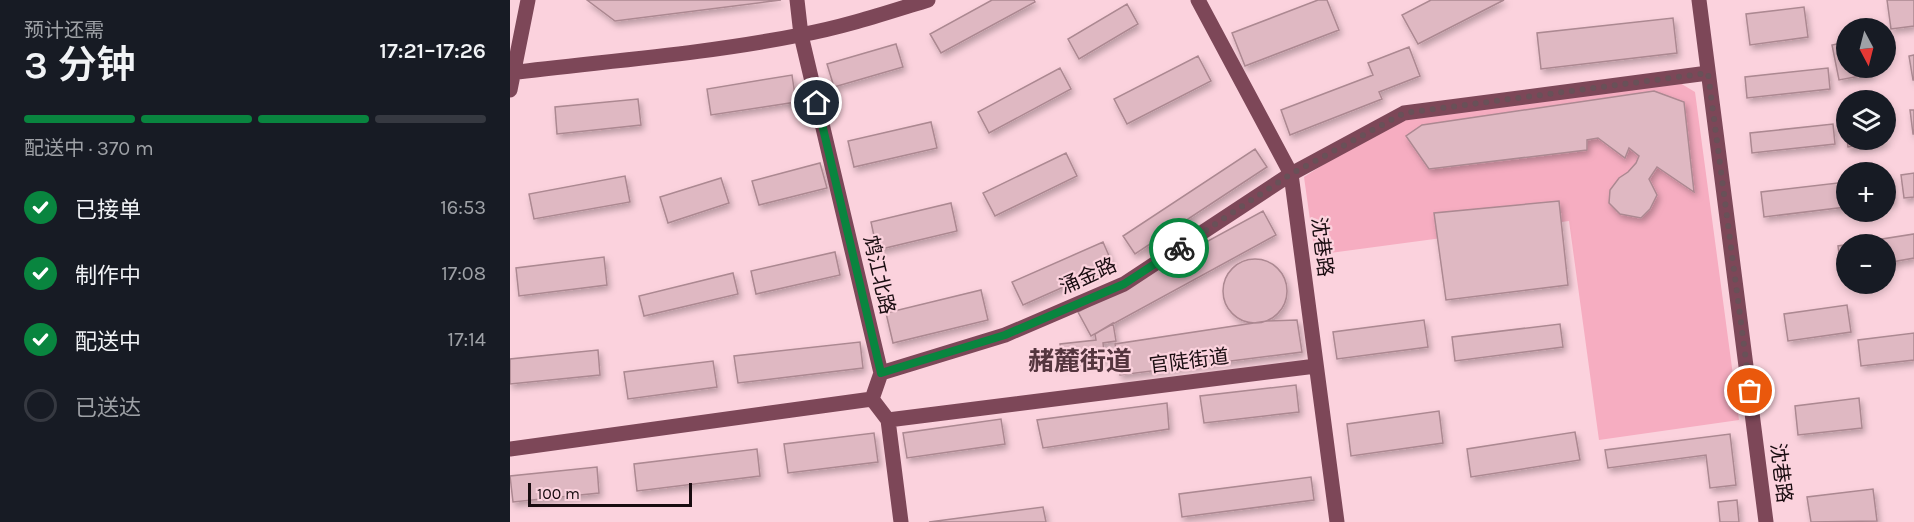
<!DOCTYPE html>
<html lang="zh">
<meta charset="utf-8">
<style>
body{margin:0;font-family:Karla,"Noto Sans SC",sans-serif;background:#20242c;color:#f1f3f6;height:100vh;display:flex;flex-direction:column;font-size:22px;white-space:nowrap}
*{box-sizing:border-box;margin:0}
p{font-size:20px;color:#9ea1a6}
.icon{flex:none;width:33px;height:33px;fill:none;stroke:currentColor;stroke-width:2;stroke-linecap:round;stroke-linejoin:round}
.map{position:relative;flex:1;overflow:hidden}
.drawer{display:flex;flex-direction:column;background:#171b24;width:510px}
.drawer>*{flex:none}
.needle{width:39px;rotate:173deg}
.controls{position:absolute;left:1326px;top:18px;display:grid;gap:12px}
.controls a{display:grid;place-items:center;width:60px;height:60px;border-radius:50%;background:#171b24;box-shadow:0 3px 9px #0003;font-size:30px}
.scale{position:absolute;left:18px;bottom:15px;width:164px;box-sizing:border-box;padding-left:6px;border:3px solid #190c10;border-top:0;font-size:16px;line-height:21px;white-space:nowrap;color:#190c10;-webkit-text-stroke:4px #fbd2dd;paint-order:stroke}
.pin{position:absolute;display:grid;place-items:center;width:51px;height:51px;color:#fff;margin:-26px;border:3px solid #fff;border-radius:50%;box-shadow:0 2px 6px #0007}
.courier{position:absolute;display:grid;place-items:center;width:60px;height:60px;margin:-30px;border:4px solid #09853f;border-radius:50%;background:#fff;color:#222;box-shadow:0 2px 8px #0007}
.headline em{font-style:normal;font-weight:600}
.headline div{display:flex;flex-direction:column-reverse}
.headline{display:flex;align-items:center;justify-content:space-between;height:102px;padding:0 24px}
h1{font-size:39px;font-weight:600;line-height:45px}
.bar{display:grid;grid-template-columns:repeat(4,1fr);gap:9px 6px;align-content:center;height:72px;padding:0 24px}
.bar i{height:8px;border-radius:4px;background:#363941}
.bar .on{background:#09853f}
.bar p{grid-column:span 4}
ol{padding:0 24px;list-style:none}
li{display:flex;align-items:center;gap:18px;height:66px}
li p{margin-inline-start:auto}
li .icon{padding:6px;border-radius:50%;background:#09853f;color:#fff;stroke-width:4}
li:last-child{color:#9ea1a6}
li i{width:33px;height:33px;border:3px solid #363941;border-radius:50%}
main{display:flex;flex:1;min-height:0}
.map>svg:first-child{display:block}
</style>
<main>
<section class="drawer">
<div class="headline"><div><h1>3 分钟</h1><p>预计还需</p></div><em>17:21–17:26</em></div>
<div class="bar"><i class="on"></i><i class="on"></i><i class="on"></i><i></i><p>配送中 · 370 m</p></div>
<ol>
<li><svg class="icon" aria-label="check" viewBox="0 0 24 24"><path d="M5 12l5 5 9-10"/></svg>已接单<p>16:53</p></li>
<li><svg class="icon" aria-label="check" viewBox="0 0 24 24"><path d="M5 12l5 5 9-10"/></svg>制作中<p>17:08</p></li>
<li><svg class="icon" aria-label="check" viewBox="0 0 24 24"><path d="M5 12l5 5 9-10"/></svg>配送中<p>17:14</p></li>
<li><i></i>已送达</li>
</ol>
</section>
<div class="map">
<svg width="1404" height="522" viewBox="0 0 1404 522">
<defs>
<filter id="shadow"><feDropShadow dx="2.5" dy="4" stdDeviation="3" flood-color="#0004"/></filter>
</defs>
<rect width="100%" height="100%" fill="#fbd2dd"/>
<path fill="#f6adc1" d="M1170,83L1185,92L1229,420L1089,440L1059,221L805,255L794,177L894,113Z"/>
<path fill="#dfb8c2" stroke="#ac8891" stroke-width="1.5" filter="url(#shadow)" d="M77,0H271L105,21Z
M482,0H524L525,2L431,53L420,34Z
M808,0H817L829,30L735,66L722,33Z
M921,0H994L908,44L892,15Z
M1377,0H1404V26L1381,29Z
M617,4L628,24L569,59L558,39Z
M1294,7L1298,37L1240,45L1236,14Z
M1163,18L1167,53L1031,69L1027,33Z
M1336,42V68H1359L1361,74L1329,80L1322,45Z
M386,44L393,67L324,87L317,64Z
M899,47L910,76L869,92L872,99L780,135L771,110L863,75L858,63Z
M1404,55V80H1403L1399,56Z
M688,56L701,81L617,124L604,99Z
M550,68L561,89L479,133L468,112Z
M1318,68L1320,89L1237,98L1235,77Z
M282,75L286,102L201,115L197,89Z
M1144,91L1174,102L1184,192L1147,167L1139,179L1147,195L1140,209L1131,218L1110,214L1099,203L1100,190L1109,178L1118,172L1126,163L1129,156L1119,148L1115,158L1088,138L1077,140V150L919,169L896,136L912,125Z
M128,99L131,125L47,134L45,107Z
M1400,110H1404V134H1403Z
M1336,114V136L1333,115Z
M421,122L427,148L344,167L338,141Z
M1323,124L1325,144L1242,153L1240,133Z
M1337,140H1374L1375,142L1338,147Z
M745,149L757,167L625,254L613,236Z
M556,153L567,176L485,216L473,193Z
M310,163L317,188L249,205L242,181Z
M1404,173V197L1394,198L1391,175Z
M115,176L120,202L24,219L19,194Z
M1380,176L1383,201L1376,202V177Z
M211,178L219,203L158,223L150,197Z
M1336,182V207L1254,217L1251,192Z
M1049,201L1058,285L936,300L924,213Z
M441,203L447,231L367,250L361,222Z
M753,211L766,235L581,336L568,312Z
M1404,234V258L1376,263V244H1336V269H1331L1328,246Z
M593,242L603,265L513,305L502,282Z
M325,252L330,275L246,294L241,271Z
M94,257L97,285L9,296L6,268Z
M713 291a32 32 0 1 1 64 0a32 32 0 1 1-64 0Z
M223,273L228,294L134,316L129,296Z
M471,290L478,320L383,343L376,313Z
M1337,305L1341,332L1278,341L1274,314Z
M787,320L792,352L610,375L605,344L757,321Z
M914,320L918,347L827,359L823,332Z
M603,323L606,341L593,343L595,360L552,365L550,344L586,340L585,334Z
M1050,324L1053,347L945,361L942,337Z
M1404,333V360L1351,366L1348,340Z
M350,342L353,368L228,383L224,356Z
M88,350L90,375L0,384V359Z
M203,361L207,387L118,399L114,372Z
M786,385L789,412L694,423L690,396Z
M1349,398L1352,428L1288,435L1285,406Z
M657,403L659,429L533,448L527,420Z
M929,411L933,443L841,456L837,424Z
M491,419L495,444L397,458L393,433Z
M1065,432L1070,460L961,477L957,449Z
M364,433L368,462L278,473L274,444Z
M1220,434L1226,485L1200,488L1196,455L1098,468L1095,450Z
M247,449L250,476L127,491L124,464Z
M87,467L89,493L3,502L0,476Z
M801,477L804,500L672,517L669,494Z
M1363,489L1367,521L1301,522L1297,497Z
M1227,500L1229,522H1210L1208,502Z
M533,507L536,522H419Z"/>
<g fill="none" stroke-linecap="round" stroke-linejoin="round">
<path stroke="#7d4758" stroke-width="15" d="M287,0L291,35L371,373L362,399L378,420L391,522
M688,0L781,174L827,522
M1189,0L1256,522
M0,73C97,61 195,54 290,35C334,27 376,13 418,0
M0,90L18,0
M371,373L495,335L614,284L781,174L894,113L1198,73
M378,420L806,366
M0,449L362,399"/>
</g>
<g fill="none" stroke-linecap="round" stroke-linejoin="round">
<path stroke="#685158" stroke-width="6" stroke-dasharray="0 10.8" d="M669,248L781,174L894,113L1198,73L1240,391"/>
<path stroke="#09853f" stroke-width="8" d="M307,103L371,373L495,335L614,284L669,248"/>
</g>
<g text-anchor="middle" dominant-baseline="central" stroke-width="4.5" stroke-linejoin="round" paint-order="stroke">
<g font-size="20" fill="#190c10" stroke="#fbd2dd">
<text transform="translate(812 247) rotate(83)">沈巷路</text>
<text transform="translate(369 275) rotate(77)">鸩江北路</text>
<text transform="translate(578 276) rotate(-24)">涌金路</text>
<text transform="translate(679 361) rotate(-7)">官陡街道</text>
<text transform="translate(1271 473) rotate(83)">沈巷路</text>
</g>
<g font-size="26" font-weight="bold" fill="#54353e" stroke="#fbd2dd">
<text x="570" y="361">赭麓街道</text>
</g>
</g>
</svg>
<div class="controls">
<a><svg class="needle" viewBox="-14 -14 28 28"><path d="M0-13l5 13h-10z" fill="#e53935"/><path d="M0 13l5-13h-10z" fill="#9ea1a6"/></svg></a>
<a><svg class="icon" aria-label="layers" viewBox="0 0 24 24"><path d="M12 4l9 5-9 5-9-5zM3 14l9 5 9-5"/></svg></a>
<a>+</a>
<a>−</a>
</div>
<div class="scale">100 m</div>
<div class="pin" style="left:1240px;top:391px;background:#ea580c"><svg class="icon" aria-label="bag" viewBox="0 0 24 24"><path d="M5 8h14l-1 12H6zM9 8a3 3 0 0 1 6 0"/></svg></div>
<div class="pin" style="left:307px;top:103px;background:#1f2937"><svg class="icon" aria-label="home" viewBox="0 0 24 24"><path d="M3 11l9-7 9 7M6 9v11h12V9"/></svg></div>
<div class="courier" style="left:669px;top:248px"><svg class="icon" aria-label="bike" viewBox="0 0 24 24"><circle cx="6" cy="16" r="4"/><circle cx="18" cy="16" r="4"/><path d="M6 16l4-8h5l3 8M10 8l3 8H6M13 5h3"/></svg></div>
</div>
</main>
